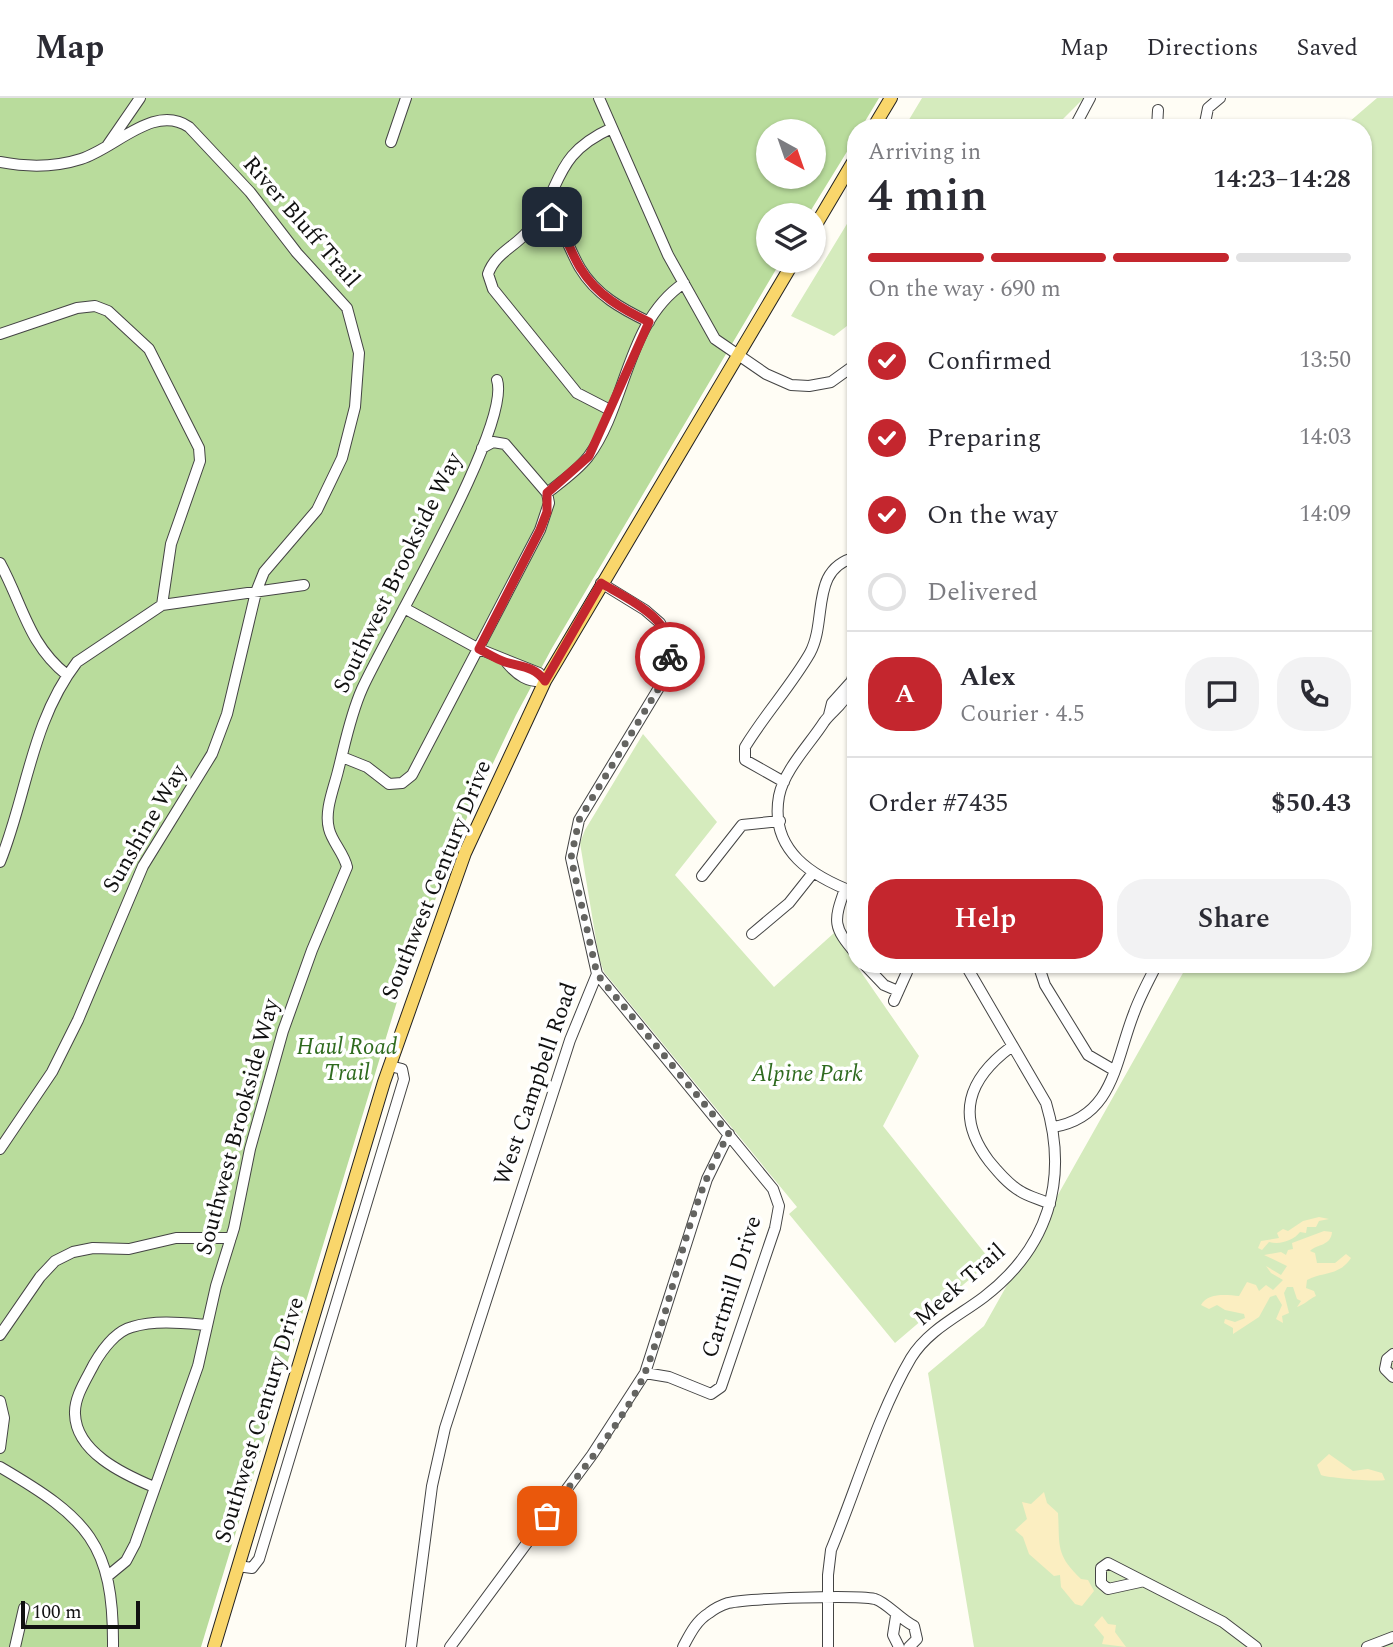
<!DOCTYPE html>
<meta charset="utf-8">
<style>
body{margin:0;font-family:Spectral,serif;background:#f2f2f3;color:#2b2b33;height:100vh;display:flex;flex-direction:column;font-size:26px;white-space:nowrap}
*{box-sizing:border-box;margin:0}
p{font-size:23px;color:#7c7c81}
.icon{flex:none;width:38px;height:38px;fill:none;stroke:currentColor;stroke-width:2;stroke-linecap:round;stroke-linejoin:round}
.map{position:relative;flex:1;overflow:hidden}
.details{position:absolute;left:847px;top:21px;width:525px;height:854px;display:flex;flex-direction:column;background:#fff;border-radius:28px;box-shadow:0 2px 5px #0004}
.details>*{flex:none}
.needle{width:46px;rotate:140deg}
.controls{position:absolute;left:756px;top:21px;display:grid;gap:14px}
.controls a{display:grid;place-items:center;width:70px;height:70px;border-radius:50%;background:#fff;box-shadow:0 2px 5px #0004;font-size:35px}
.scale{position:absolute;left:21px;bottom:18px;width:119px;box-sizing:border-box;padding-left:7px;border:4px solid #111;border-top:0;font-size:19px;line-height:24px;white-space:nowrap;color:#111;-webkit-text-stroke:5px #fff;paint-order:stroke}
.pin{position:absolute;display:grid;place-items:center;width:60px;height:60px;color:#fff;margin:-30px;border-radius:14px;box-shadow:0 4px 10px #0006}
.courier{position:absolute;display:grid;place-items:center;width:70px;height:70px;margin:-35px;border:5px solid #c4262e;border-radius:50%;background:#fff;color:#222;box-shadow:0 2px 9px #0007}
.overview em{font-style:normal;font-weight:600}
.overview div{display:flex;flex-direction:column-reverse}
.overview{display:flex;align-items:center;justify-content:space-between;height:119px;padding:0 21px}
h1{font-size:46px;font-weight:600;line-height:52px}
.bar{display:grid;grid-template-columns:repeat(4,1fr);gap:10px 7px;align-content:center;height:84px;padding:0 21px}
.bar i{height:9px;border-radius:5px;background:#e1e1e2}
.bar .current{background:#c4262e}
.bar p{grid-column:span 4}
.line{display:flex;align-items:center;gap:18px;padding:0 21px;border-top:2px solid #e1e1e2}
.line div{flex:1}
.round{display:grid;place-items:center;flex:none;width:74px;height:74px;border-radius:28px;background:#f2f2f3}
ol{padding:0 21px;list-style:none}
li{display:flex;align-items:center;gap:21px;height:77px}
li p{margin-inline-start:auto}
li .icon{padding:7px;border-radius:50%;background:#c4262e;color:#fff;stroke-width:4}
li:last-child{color:#7c7c81}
li i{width:38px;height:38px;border:4px solid #e1e1e2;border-radius:50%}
.button{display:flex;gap:14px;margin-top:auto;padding:14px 21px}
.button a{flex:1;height:80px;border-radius:28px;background:#c4262e;color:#fff;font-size:28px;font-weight:600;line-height:80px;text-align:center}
.button a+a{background:#f2f2f3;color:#2b2b33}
header{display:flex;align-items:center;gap:42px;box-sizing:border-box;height:98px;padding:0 35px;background:#fff;border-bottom:2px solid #e1e1e2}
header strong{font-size:33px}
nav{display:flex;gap:38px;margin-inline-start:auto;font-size:24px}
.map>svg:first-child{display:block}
</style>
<header>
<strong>Map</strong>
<nav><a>Map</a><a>Directions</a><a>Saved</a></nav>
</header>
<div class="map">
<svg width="1393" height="1549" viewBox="0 0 1393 1549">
<rect width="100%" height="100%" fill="#fffdf5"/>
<path fill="#d5ebbd" d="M922,0H1084L1054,30H904Z
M1377,0H1393V1549H974L928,1275L984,1228L1188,866H1363V30H1342Z
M856,111V221L834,238L791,218Z
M643,636L717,724L675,777L774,889L834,835L919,958L883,1028L991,1163L895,1245L789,1116L797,1109L604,874L599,860L580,745L585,732Z"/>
<path fill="#b9dc9c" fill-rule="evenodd" d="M0,0H879L861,30H856V39L808,117H768V163H781L552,550L516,617L464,726L399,897L201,1549H0ZM768,33H814V79H768Z"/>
<path fill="#fbeec1" d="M1319,1119L1329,1121L1319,1123L1316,1129H1307L1306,1135L1300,1134C1294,1142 1281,1147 1269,1144L1262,1152L1258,1150L1261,1143L1279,1140L1277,1135L1283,1131L1288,1133L1303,1123Z
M1324,1133L1332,1134C1331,1148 1317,1146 1310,1153L1315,1155L1317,1165H1335L1346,1156L1351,1160C1339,1178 1325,1173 1307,1182L1306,1190L1314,1193L1316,1198C1309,1201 1304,1207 1297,1209L1301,1203L1297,1201L1293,1189H1287L1284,1195L1289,1215L1282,1218L1283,1225L1276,1221L1282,1207L1276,1197L1270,1199L1259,1219L1233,1236V1230L1224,1225L1225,1221L1235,1224L1245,1220L1244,1216L1225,1212L1217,1207L1209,1211L1201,1207C1208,1194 1227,1197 1239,1198L1247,1184L1256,1187L1259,1193L1266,1187L1273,1192L1283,1182L1271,1175L1266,1168L1281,1177L1287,1168L1264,1157L1281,1154L1286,1157L1288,1152L1293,1151L1292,1145Z
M1329,1356L1353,1373L1368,1371L1382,1375L1385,1382C1378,1384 1328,1380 1321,1377L1317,1367Z
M1044,1394L1047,1405L1058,1415C1060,1448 1055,1456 1081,1481L1088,1482L1094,1493L1082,1508L1075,1506L1061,1489L1060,1477L1054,1478L1029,1456L1023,1439L1015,1432L1027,1421L1022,1404L1031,1406Z
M1102,1518L1108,1526L1116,1527L1115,1534L1126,1549L1102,1546L1104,1539L1094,1527Z"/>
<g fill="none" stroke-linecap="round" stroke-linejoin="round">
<g stroke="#444" stroke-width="12">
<path id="minor" d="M599,0L668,157L715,241L766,276L791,287L809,288L831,284L856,266
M1074,30L1090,0
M1157,30L1158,12
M1204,30L1208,10L1220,0
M391,44L406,0
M107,48L140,0
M0,64C26,69 56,69 81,61C116,50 154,5 189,29L250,94L297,155L347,210L359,255L355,309L342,360L317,412L264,474L256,494L227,616L212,656L143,768L78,922L52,974L0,1051
M541,111C564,126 567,148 580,170C596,197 622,211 649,224
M0,236L77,210L95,208L108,213L149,251L199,350L200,363L171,446L162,507
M610,312L577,295L493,191L488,176C495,155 515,149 528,133C564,91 550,58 612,30
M547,395C561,384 577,373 588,359C627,307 626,224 684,185
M0,465C23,507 28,546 67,577
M404,510L479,551L539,575L545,583
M507,565C517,577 528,585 545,583
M856,569C853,578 851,587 848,595C843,607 831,614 824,624C810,646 784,672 779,698C769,753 813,779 856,795
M829,617L832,605L850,585
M342,659L367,669L389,686L402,685L412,677L540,432L549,405L547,395L505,346L493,344L482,350
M784,684L745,662V649C765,616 791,588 810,555C828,521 809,471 856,459
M856,701V716
M0,764C27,697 31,624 77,564L162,507L304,487
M702,778L742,727L780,723
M845,791C833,824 833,829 856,856
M752,836L789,805L812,776
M864,866L884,887L898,893
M1038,866L1045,887L1088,957L1112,971
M597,876L773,1091L779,1108L775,1130L721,1289L711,1296L669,1279L645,1275
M894,903L907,874
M1011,949C968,981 955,1018 989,1063C998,1074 1008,1086 1020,1093C1029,1099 1040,1101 1050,1106
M1053,1029C1114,1019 1115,963 1134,915C1140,898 1149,882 1157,866
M0,1237L40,1179L55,1163L73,1154L93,1150L129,1151L176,1140H231
M1393,1256L1387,1261L1385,1271L1393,1279
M0,1303L4,1320L0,1350
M0,1369C87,1420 114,1445 113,1549
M154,1389C123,1376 76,1354 75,1316C74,1299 87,1280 94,1266C102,1252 116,1233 132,1229C156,1222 182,1225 207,1227
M238,1468L252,1470L259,1461L404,981L402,971L390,968
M109,1477L126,1463L135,1446L198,1268L216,1188L234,1130L250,1051L283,933L312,852L347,769C344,755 332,744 329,731C324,713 334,690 338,673C345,646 350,618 362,591C386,537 512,328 497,282
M1140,1484L1108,1491L1101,1485V1470L1108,1465L1223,1524L1256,1549
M896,1518L893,1537L899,1549
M15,1549L24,1510
M411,1549L432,1388L445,1330L570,942L597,876L571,760L579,722L660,588L669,566L668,542L660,525L645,512L601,485
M450,1549L592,1357L645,1275L707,1081L729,1036
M683,1549C690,1536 696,1523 709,1515C714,1511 722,1507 728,1505C748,1500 856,1497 875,1501C886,1504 901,1522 914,1528L917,1541L909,1549
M828,1549V1477L831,1452C856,1392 878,1316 911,1260C928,1232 959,1218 984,1199C1048,1150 1069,1082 1046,1005L965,866
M1367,1549L1393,1539"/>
</g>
<g stroke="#222" stroke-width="14">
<path id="major" d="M873,30L891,0
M814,130L856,59
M214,1549L384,984L465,755L545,583L794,163"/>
</g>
<use href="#minor" stroke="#fff" stroke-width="10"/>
<use href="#major" stroke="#f9d66b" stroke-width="12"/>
</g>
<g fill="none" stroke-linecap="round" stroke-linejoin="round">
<path stroke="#646461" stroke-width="7" stroke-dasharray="0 12.6" d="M547,1418C578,1376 628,1319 646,1272C676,1195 686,1107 729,1036L597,876L571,760L579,722L660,588L670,559"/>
<path stroke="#c4262e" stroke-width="9" d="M552,119C566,135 570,154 581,171C597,197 622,211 649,224L589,358L547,395V414L540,432L479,551C487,555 496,561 505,564C521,569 534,568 545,583L601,485C628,501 675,521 670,559"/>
</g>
<g text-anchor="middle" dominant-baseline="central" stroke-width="7" stroke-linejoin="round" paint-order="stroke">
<g font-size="23" fill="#111" stroke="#fff">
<text transform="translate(301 124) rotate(49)">River Bluff Trail</text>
<text transform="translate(398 475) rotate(-64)">Southwest Brookside Way</text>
<text transform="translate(145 731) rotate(-60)">Sunshine Way</text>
<text transform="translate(437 782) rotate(-68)">Southwest Century Drive</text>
<text transform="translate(536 986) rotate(-71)">West Campbell Road</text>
<text transform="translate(238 1029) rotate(-75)">Southwest Brookside Way</text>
<text transform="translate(960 1187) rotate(-41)">Meek Trail</text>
<text transform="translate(732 1189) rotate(-72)">Cartmill Drive</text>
<text transform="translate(260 1322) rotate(-73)">Southwest Century Drive</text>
</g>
<g font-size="23" font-style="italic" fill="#2f6b1f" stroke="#fff">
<text x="347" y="949">Haul Road<tspan x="347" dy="26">Trail</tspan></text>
<text x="807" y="976">Alpine Park</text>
</g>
</g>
</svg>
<div class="controls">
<a><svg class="needle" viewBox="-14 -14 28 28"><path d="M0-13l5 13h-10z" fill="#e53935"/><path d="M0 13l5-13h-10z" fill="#7c7c81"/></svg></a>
<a><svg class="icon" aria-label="layers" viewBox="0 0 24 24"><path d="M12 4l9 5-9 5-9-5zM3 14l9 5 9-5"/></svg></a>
</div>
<div class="scale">100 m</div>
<div class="pin" style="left:547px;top:1418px;background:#ea580c"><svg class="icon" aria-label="bag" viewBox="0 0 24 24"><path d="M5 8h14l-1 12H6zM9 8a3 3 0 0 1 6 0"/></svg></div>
<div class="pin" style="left:552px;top:119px;background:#1f2937"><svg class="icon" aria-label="home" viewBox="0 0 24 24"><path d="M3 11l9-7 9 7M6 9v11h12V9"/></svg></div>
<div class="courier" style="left:670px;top:559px"><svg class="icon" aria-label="bike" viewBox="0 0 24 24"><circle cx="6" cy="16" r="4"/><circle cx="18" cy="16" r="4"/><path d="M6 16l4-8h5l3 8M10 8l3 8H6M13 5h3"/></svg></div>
<section class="details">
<div class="overview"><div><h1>4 min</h1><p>Arriving in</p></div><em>14:23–14:28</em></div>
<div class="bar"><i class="current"></i><i class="current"></i><i class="current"></i><i></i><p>On the way · 690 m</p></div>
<ol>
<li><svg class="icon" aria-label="check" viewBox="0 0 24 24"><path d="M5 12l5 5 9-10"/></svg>Confirmed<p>13:50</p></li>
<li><svg class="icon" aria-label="check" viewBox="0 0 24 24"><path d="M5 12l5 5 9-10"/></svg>Preparing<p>14:03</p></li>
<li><svg class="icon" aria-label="check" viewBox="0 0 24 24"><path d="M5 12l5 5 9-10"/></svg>On the way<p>14:09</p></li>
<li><i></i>Delivered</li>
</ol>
<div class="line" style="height:126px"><b class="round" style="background:#c4262e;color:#fff">A</b><div><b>Alex</b><p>Courier · 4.5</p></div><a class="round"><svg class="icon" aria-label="chat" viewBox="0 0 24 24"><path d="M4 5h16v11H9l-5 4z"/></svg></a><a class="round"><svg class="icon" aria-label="phone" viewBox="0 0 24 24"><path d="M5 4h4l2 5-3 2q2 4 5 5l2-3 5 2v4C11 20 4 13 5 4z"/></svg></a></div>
<div class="line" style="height:91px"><div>Order #7435</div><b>$50.43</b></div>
<div class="button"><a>Help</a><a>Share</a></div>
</section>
</div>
